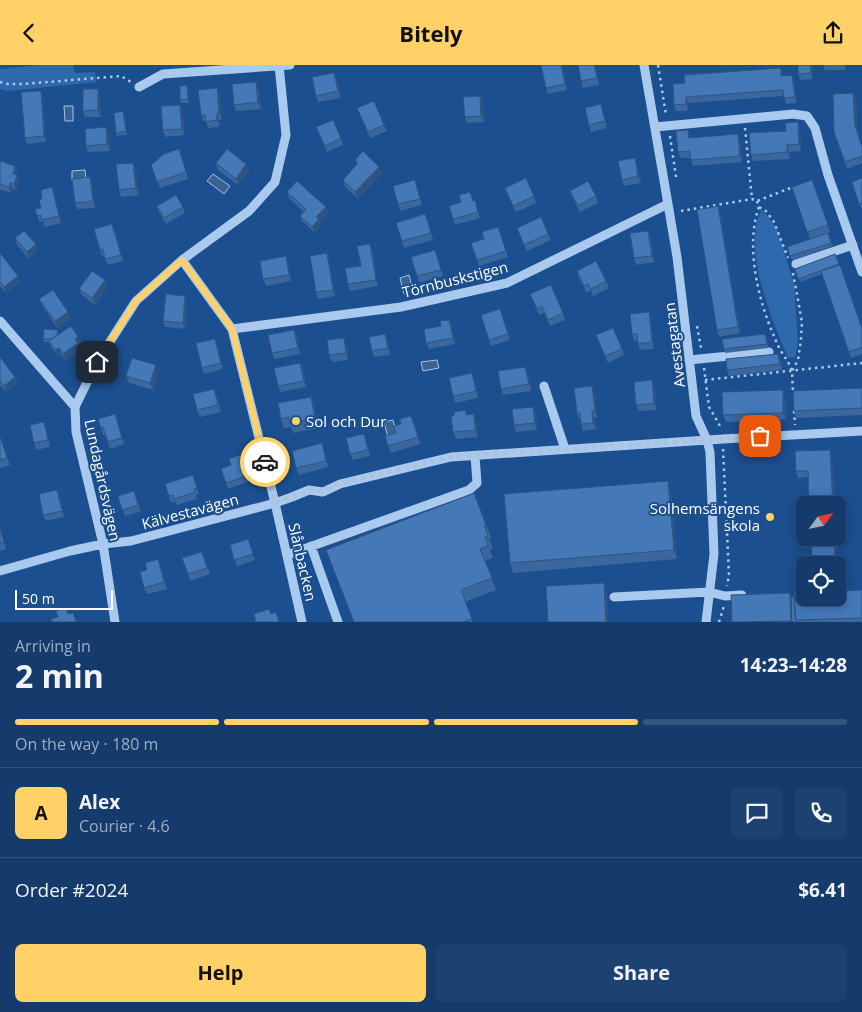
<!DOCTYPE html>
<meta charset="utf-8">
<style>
body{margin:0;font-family:"Open Sans",sans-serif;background:#1d4271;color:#f1f3f6;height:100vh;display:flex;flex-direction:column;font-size:19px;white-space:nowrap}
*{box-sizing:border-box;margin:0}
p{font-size:16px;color:#9dadc1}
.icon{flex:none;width:28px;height:28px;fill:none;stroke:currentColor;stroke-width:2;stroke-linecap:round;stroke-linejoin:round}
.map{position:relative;height:557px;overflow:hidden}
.drawer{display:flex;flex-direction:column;background:#143b6b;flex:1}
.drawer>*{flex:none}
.needle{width:32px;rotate:57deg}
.fabs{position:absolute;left:796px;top:431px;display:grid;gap:10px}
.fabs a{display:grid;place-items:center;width:50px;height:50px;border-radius:8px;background:#143b6b;box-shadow:0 2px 12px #0003,0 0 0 1px #33557e;font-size:25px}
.scale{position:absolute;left:15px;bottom:12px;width:98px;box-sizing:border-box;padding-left:5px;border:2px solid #fff;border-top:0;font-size:14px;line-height:18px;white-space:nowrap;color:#fff;-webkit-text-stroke:4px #1b4f8f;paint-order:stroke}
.pin{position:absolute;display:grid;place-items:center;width:42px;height:42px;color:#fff;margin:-21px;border-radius:10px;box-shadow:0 2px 8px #0006}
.courier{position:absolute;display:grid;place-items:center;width:50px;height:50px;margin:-25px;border:4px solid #ffd166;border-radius:50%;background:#fff;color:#222;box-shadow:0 1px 6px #0007}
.overview em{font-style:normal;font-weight:700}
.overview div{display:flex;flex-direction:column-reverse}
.overview{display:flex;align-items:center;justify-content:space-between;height:85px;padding:0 15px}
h1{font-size:32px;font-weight:700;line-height:38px}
.bar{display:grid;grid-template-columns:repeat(4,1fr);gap:8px 5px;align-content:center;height:60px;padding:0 15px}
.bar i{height:6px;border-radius:4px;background:#33557e}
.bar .on{background:#ffd166}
.bar p{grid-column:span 4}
.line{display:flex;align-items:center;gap:12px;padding:0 15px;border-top:1px solid #33557e}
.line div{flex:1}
.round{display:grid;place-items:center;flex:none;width:52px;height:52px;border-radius:8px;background:#1d4271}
.cta{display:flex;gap:10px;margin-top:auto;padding:10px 15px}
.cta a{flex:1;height:58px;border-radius:8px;background:#ffd166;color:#111;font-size:20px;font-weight:700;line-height:58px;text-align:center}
.cta a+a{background:#1d4271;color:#f1f3f6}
header{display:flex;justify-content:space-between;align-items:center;height:65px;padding:0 15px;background:#ffd166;color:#111;font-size:22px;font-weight:700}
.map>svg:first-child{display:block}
</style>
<header><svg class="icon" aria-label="back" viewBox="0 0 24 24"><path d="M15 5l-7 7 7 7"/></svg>Bitely<svg class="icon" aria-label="share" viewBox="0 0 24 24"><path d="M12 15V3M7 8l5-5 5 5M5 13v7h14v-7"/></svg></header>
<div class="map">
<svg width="862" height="557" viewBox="0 0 862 557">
<rect width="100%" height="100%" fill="#1b4f8f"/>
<path fill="#2e69ad" d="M37,0H73L75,8L95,7L97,17L7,26L0,24V4Z
M762,144L777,164L794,218L798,278L795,292L788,293C772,254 741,184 762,144Z"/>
<path fill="#3c6290" stroke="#9cc4f0" d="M64,41H73V56H65Z
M85,105L86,114L72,115V106Z
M213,109L230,121L224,129L207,116Z
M409,210L413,226L404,229L400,213Z
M437,295L439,303L423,306L421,297Z
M393,355L397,371L388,373L384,357Z"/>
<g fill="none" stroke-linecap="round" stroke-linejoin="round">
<path stroke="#a9c9ee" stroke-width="2.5" stroke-dasharray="2.5 4" stroke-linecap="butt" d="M658,0L666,50
M0,17L8,19H23L121,11L131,17
M745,63L752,134
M670,71L676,112
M757,136L759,142L766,146L774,157L788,193
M759,142C745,180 758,235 774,271C776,276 778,281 781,286C785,293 789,297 792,306
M681,146L752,134L757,136L793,122
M793,208L802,257L801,275L798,295L792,306L793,328
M697,261L701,283
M704,303L709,342L719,359L721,364
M705,315L862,298
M794,346L795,360
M723,384L729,510L727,521
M719,557L724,541"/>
<path stroke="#a9c9ee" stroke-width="9" d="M644,0L668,139L677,192L696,351L707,375L710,387L714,489L706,557
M139,22L163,9L290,0
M655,62L793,49L807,51L815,63L828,110L862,207
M182,195L232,264L275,438L302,557
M796,199L853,180
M0,256L75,342
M232,264L401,242L507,218L668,139
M689,295L769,287
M544,321L565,384
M311,481L338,557
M287,490L469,425L477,418L475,391
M0,506L70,486L103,479L131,476L275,438L292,432L309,425L323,427L340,419L451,392L723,374L862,366
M614,532L709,527L725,531L742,530
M115,557L103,479L76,367L75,342L97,297L136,236L182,195L249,146L275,117L286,70L279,0"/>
</g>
<path fill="#3a679d" d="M541,0H562L567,25L548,29L546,23Z
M578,0H595L599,20L583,23L581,16Z
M812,0L813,14L800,15L798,9Z
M823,0H845V5H825Z
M334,8L337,14L341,33L318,37L316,31Z
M783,10V11L794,16L797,38L786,39L784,31L688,38V46H676L674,40L673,19Z
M256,17L259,24L261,44L236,46L234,40Z
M217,23L219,29L222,54L219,55L220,62L208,63L206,56H203L201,50Z
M188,24L189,38H181L180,35Z
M41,26L43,32L46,77L27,79L25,73Z
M100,31L101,52H85L83,46Z
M480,31L483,38L484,57L467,58L465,52Z
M856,34L857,67L862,81V98L847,104L834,67Z
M601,39L607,63L591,67L589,60Z
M180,40L183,46L184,70L165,72L163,65Z
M357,43L384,60L387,66L370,73Z
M123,46L124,50L127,70L117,71L116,68Z
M106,62L109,69L110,86L88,87L86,81Z
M316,62L341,73L343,80L327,87Z
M800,64L801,86L789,87L790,94L753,96L751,90L786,66Z
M691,71V73L740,75L742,97L693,101L691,93H681L678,87Z
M179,84L188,114L160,123L151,100Z
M635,93L637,99L641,118L624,121L622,115Z
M355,95L382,108L358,134L345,122L343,115L357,100Z
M0,96L18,108L17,110L19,116L16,125L13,124L11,128L0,124Z
M216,98L249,106L238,120L218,105Z
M136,104L139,130L121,132L119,125Z
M90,112L92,119L95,143L77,144L75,138Z
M862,113V145L859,139Z
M415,115L422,140L400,146L398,139Z
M812,115L830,167L810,174L792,122Z
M52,122L54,129L61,158L45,162L43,156L39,157L37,151L41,143L42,134Z
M505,123L534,131L536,138L516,147Z
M570,126L596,131L598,138L580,147L572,132Z
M287,127L328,148L320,157L321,161L315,168L303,157L300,151L304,147L289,133Z
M473,136L477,142L480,153L455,160L453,154Z
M157,141L183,142L185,148L166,159L159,147Z
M718,141L720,148L740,268L719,272L717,265Z
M428,156L433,175L404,183L402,176Z
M498,162L508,192L479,201L471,178L484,174Z
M517,163L548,169L551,175L527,186Z
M115,166L123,196L108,200L104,191H102L100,185Z
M648,166L651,172L654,197L636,200L634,193Z
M828,168L833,181L792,195L787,182Z
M15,173L38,185L29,194L17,180Z
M370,179L372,185L378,221L350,226L348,219L361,201Z
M435,185L443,211L419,218L417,211Z
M0,188L18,211L20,217L6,228L0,221Z
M835,189L862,263V289L851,293L822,209L800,217L795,204Z
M286,191L288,198L291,216L266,221L263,214Z
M329,194L335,231L318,234L316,227Z
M577,206L606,216L609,223L593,231L591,225L587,228L579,213Z
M108,221L95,240L82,230L79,224Z
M185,231L187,238L185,264L165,262L163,256Z
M39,234L68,247L70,254L57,263L42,240Z
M533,235L563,248L565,255L550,261L544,248L539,250Z
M500,244L510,275L491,281L481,250Z
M651,254L654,284L640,285L637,275L634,276L632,269Z
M449,255L452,261L455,279L429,284L426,278L441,261Z
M294,265L297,271L300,289L274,294L272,288Z
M59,269L78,272L81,278L79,279L81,285L65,295L61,289L58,292L51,282L49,277H44L43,274Z
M596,270L622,284L624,290L608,298Z
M767,273L768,283L725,288L724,284Z
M388,275L390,290L374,292L372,286Z
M347,279L348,295L332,297L329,290Z
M217,280L223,304L204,309L202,303Z
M778,289L781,295L782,305L729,311L727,305Z
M0,292L18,318L6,327L0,320Z
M300,298L303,304L306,322L280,327L278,321Z
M158,307L153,325L129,318L126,311Z
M528,308L531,326L503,330L501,324Z
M474,315L478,333L455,338L453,331Z
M652,315L654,322L657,345L639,346L636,340Z
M862,323V350L796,353L794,346Z
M595,327L597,352L594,353L596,364L583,366L581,359L580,354H579L577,348Z
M217,331L221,347L200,352L197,345Z
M785,331L786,354L726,357L723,350Z
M311,332L314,341L318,363L293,368L291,362L284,364L281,354Z
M533,342L536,348L537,365L516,367L514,360Z
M115,349L124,379L110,384L105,369L103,370L101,363Z
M467,350L476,355L478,372L456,374L453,367Z
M44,357L46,364L50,382L36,385L34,378Z
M414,357L420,379L391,388L385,371L396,368Z
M0,371L10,400L0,403Z
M366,375L370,391L353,395L350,389Z
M324,385L328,402L299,410L296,403Z
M830,385L832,391L835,440H805V457L804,455L803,434H809L808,412L798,413L796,406L795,386Z
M240,390L250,416L228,424L221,404L231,400Z
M193,410L199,429L196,430L197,434L176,440L175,436L171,437L169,431Z
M668,416L671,425L677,494L513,508L510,498Z
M57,425L60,431L64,452L46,456L43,450Z
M134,426L141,446L125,451L118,431Z
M474,428L491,472L489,473L493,483L490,485L493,493L485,496L496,525L465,537L473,557H354Z
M0,463L6,484L0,486Z
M836,472L838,504V500H812V499Z
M248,474L255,495L237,501L230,480Z
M202,487L210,509L190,516L182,493Z
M158,494L167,524L147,529L144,523L147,505Z
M862,525V557H732L791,532Z"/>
<path fill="#305480" d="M561,0H562L567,25L565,19Z
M594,0H595L599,20L597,13Z
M810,0H812L813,14L811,8Z
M334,8L337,14L341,33L338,26Z
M792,10L794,16L797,38L795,32Z
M256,17L259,24L261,44L258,37Z
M187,20L188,24L189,38L188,34Z
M217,23L219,29L222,54L219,48Z
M98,24L100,31L101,52L98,45Z
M41,26L43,32L46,77L44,71Z
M853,28L856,34L857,67L855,61Z
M480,31L483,38L484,57L481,51Z
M686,32L688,38V46L686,39Z
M180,40L183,46L184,70L182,64Z
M217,48L219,55L220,62L217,55Z
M798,57L800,64L801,86L799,79Z
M106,62L109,69L110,86L107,79Z
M738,69L740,75L742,97L740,91Z
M787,80L789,87L790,94L787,87Z
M635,93L637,99L641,118L638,111Z
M133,98L136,104L139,130L136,123Z
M246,99L249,106L238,120L236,114Z
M15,101L18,108L17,110L19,116L16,125L14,119L13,109Z
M379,102L382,108L358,134L355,127Z
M90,112L92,119L95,143L93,136Z
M10,118L13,124L11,128L9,122Z
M718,141L720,148L740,268L738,262Z
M326,142L328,148L320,157L321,161L315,168L312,162L316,152Z
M648,166L651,172L654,197L652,191Z
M36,179L38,185L29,194L27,187Z
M370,179L372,185L378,221L376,215Z
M327,188L329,194L335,231L333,225Z
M286,191L288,198L291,216L289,210Z
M18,211L20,217L6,228L4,222Z
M105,215L108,221L95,240L92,233Z
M185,231L187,238L185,264L183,258Z
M68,247L70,254L57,263L55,256Z
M649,247L651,254L654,284L652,277Z
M449,255L452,261L455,279L453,273Z
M294,265L297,271L300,289L298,283Z
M385,269L388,275L390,290L388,283Z
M78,272L81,278L79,279L81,285L65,295L63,289L75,274Z
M344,273L347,279L348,295L346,288Z
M215,274L217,280L223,304L221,298Z
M59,283L61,289L58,292L55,285Z
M778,289L781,295L782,305L780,299Z
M300,298L303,304L306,322L304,316Z
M156,300L158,307L153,325L150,318Z
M525,302L528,308L531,326L529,319Z
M15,312L18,318L6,327L4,321Z
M652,315L654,322L657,345L654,338Z
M592,321L595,327L597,352L595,346Z
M783,325L785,331L786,354L783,348Z
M311,332L314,341L318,363L315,353Z
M533,342L536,348L537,365L535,358Z
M592,346L594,353L596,364L593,358Z
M474,349L476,355L478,372L475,365Z
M830,385L832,391L835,440H833Z
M668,416L671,425L677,494L674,485Z
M57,425L60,431L64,452L62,446Z
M834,472H836L838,504V500H836L835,498Z
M604,518L607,527L609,557H606Z
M790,528L796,545V557H791V556Z"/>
<path fill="#4478b7" stroke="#305480" d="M541,0H561L565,19L546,23Z
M578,0H594L597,13L581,16Z
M798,0H810L811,8L798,9Z
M781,3V11L792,10L795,32L784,33L783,25L686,32V39L674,40L673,19L685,18L684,10Z
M334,8L338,26L316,31L312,12Z
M256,17L258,37L234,40L232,19Z
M187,20L188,34L180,35V21Z
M217,23L219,48H217V55L206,57L205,50H201L198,25Z
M83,24H98V45L83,46Z
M41,26L44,71L25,73L21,27Z
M853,28L855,61L862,82V91L845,97L834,67L833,29Z
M480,31L481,51L465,52L463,32Z
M374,36L384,60L368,67L357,43Z
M601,39L605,56L589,60L585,43Z
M180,40L182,64L163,65L161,41Z
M123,46L126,66L116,68L114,48Z
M333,55L341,73L325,81L316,62Z
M798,57L799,79L787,80V87L751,90L749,68L786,66L785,58Z
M106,62L107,79L86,81L85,64Z
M688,65L689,73L738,69L740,91L691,95L690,86L678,87L676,66Z
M179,84L186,107L157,117L151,100L164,89Z
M227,84L246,99L236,114L216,98Z
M363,86L379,102L355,127L343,115L358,98L355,95Z
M635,93L638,111L622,115L618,96Z
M0,96L15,101L13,109L17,110L14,119L10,118L9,122L0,119Z
M133,98L136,123L119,125L116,99Z
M90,112L93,136L75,138L72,114Z
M526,113L534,131L513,141L505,123Z
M862,113V138L859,139L852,117Z
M415,115L420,134L398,139L393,121Z
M812,115L828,160L807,167L792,122Z
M297,116L326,142L316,152L319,154L312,162L300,151L306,144L287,127Z
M588,116L596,131L578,141L570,126Z
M52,122L59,151L42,155L41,150L37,151L35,144L41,143L39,134H42L41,125Z
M470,127L473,136L475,135L478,147L453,154L449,141L461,137L459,130Z
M176,130L183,142L164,153L157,141Z
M718,141L738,262L717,265L697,145Z
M425,149L431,168L402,176L396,158Z
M541,152L548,169L524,180L517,163Z
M112,159L121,190L105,194L103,184L100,185L94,164Z
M498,162L506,186L477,195L471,178L484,174L482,167Z
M24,166L36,179L27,187L15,173Z
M648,166L652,191L634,193L630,168Z
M828,168L831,178L790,191L787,182Z
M370,179L376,215L348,219L345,203L361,201L357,181Z
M435,185L441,205L417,211L411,192Z
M0,188L18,211L4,222L0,217Z
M327,188L333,225L316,227L310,191Z
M835,189L839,199L798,214L795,204Z
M286,191L289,210L263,214L260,196Z
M596,196L606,216L591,224L588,219L584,221L577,206Z
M840,200L862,264V282L849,287L821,206Z
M92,206L105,215L92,233L79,224Z
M551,220L563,248L548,255L542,241L537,244L530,229Z
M53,225L68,247L55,256L39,234Z
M166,229L185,231L183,258L163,256Z
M500,244L508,269L489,275L481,250Z
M649,247L652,277L638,279L637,269H632L630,249Z
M449,255L453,273L426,278L424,264L441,261L440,256Z
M71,261L78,272L75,274L78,278L63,289L59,283L55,285L49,276Z
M613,263L622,284L605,291L596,270Z
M44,264L58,265L57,270L51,274H43Z
M294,265L298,283L272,288L268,270Z
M385,269L388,283L372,286L369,272Z
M765,269L767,279L724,284L722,274Z
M344,273L346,288L329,290L327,275Z
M215,274L221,298L202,303L196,278Z
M778,289L780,299L727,305L726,294Z
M0,292L15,312L4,321L0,316Z
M132,293L156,300L150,318L126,311Z
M300,298L304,316L278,321L274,303Z
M525,302L529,319L501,324L498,306Z
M472,308L476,326L453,331L449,313Z
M652,315L654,338L636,340L634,317Z
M592,321L595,346H592L593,358L581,359L580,348H577L574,323Z
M862,323V343L794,346L793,326Z
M214,324L218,340L197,345L193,329Z
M783,325V348L723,350L722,327Z
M311,332L315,353L290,358L289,352L281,354L278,338Z
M533,342L535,358L514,360L512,344Z
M466,345V350L474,349L475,365L453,367L451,351H454V347Z
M115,349L122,373L108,377L103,362L101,363L98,354Z
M411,351L418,372L388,381L385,371L396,368L394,361L401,359L400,354Z
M44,357L48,375L34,378L30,360Z
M364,369L368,385L350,389L346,373Z
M0,371L7,393L0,395Z
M322,378L326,396L296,403L292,386Z
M830,385L833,440H805V455H804L803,434H809L808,406H796L795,386Z
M240,390L248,410L226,418L221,404L231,400L229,394Z
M193,410L197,423L194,424L195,427L174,434L173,430L169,431L165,419Z
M668,416L674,485L510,498L504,429Z
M57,425L62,446L43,450L39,429Z
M134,426L138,440L122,445L118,431Z
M474,428L486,460H484L488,471L485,472L488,481L480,484L492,513L461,525L472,554L463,557H354L326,485Z
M0,463L4,477L0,478Z
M811,472H834L835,498L812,499Z
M248,474L253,489L234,495L230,480Z
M202,487L207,503L188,509L182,493Z
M158,494L164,517L144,523L140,507L147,505L145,498Z
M604,518L606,557H548L546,521Z
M862,525V553L795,555L794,528L805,527V532H838V526Z
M790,528L791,556L732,557L731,530Z
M791,532H794L796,557H792Z
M66,543L68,549L73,548L76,557H52L51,554L58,552L56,546Z
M269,544L271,549L276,547L279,557H256L254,549Z"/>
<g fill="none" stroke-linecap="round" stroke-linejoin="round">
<path stroke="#afc1d8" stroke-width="5" stroke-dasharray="0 9" d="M265,397L275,438L292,432L309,425L323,426L340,418L451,392L760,371"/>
<path stroke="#ffd166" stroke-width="6" d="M97,297L136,236L182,195L232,264L265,397"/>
</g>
<g fill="#ffd166" stroke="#1b4f8f" stroke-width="2">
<circle cx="296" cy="356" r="5"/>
<circle cx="770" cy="452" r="5"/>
</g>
<g text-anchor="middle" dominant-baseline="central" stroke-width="4" stroke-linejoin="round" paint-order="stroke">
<g font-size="15" fill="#fff" stroke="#1b4f8f">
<text transform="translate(455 214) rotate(-14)">Törnbuskstigen</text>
<text transform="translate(674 280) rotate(-97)">Avestagatan</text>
<text transform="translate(103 415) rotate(78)">Lundagårdsvägen</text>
<text transform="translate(190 446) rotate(-15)">Kälvestavägen</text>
<text transform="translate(303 497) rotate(77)">Slånbacken</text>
</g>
<g font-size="15" fill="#fff" stroke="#1b4f8f" text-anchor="start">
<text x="306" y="356">Sol och Dur</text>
<text x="760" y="443" text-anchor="end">Solhemsängens<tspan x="760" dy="17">skola</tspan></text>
</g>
</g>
</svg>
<div class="fabs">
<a><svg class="needle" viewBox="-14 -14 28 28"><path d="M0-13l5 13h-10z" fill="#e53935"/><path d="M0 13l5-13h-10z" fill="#9dadc1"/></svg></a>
<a><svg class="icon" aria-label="locate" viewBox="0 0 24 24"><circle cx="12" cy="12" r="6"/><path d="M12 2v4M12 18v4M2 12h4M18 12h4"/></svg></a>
</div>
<div class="scale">50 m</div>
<div class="pin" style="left:760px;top:371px;background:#ea580c"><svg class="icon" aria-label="bag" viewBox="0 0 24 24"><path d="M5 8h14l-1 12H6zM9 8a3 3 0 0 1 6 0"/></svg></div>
<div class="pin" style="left:97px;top:297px;background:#1f2937"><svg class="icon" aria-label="home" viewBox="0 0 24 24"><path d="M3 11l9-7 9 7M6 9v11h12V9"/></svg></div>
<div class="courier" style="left:265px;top:397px"><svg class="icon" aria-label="car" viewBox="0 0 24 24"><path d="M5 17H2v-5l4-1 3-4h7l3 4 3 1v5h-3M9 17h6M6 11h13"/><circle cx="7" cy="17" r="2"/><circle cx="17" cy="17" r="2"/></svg></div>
</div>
<section class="drawer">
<div class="overview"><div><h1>2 min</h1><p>Arriving in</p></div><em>14:23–14:28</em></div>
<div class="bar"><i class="on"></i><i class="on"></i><i class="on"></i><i></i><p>On the way · 180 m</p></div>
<div class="line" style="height:90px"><b class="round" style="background:#ffd166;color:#111">A</b><div><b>Alex</b><p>Courier · 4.6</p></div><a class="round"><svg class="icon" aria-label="chat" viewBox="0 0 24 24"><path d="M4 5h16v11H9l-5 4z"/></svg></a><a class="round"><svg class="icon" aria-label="phone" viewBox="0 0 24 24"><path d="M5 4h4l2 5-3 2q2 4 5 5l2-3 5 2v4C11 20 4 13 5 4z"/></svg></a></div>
<div class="line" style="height:65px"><div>Order #2024</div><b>$6.41</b></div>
<div class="cta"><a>Help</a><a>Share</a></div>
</section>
